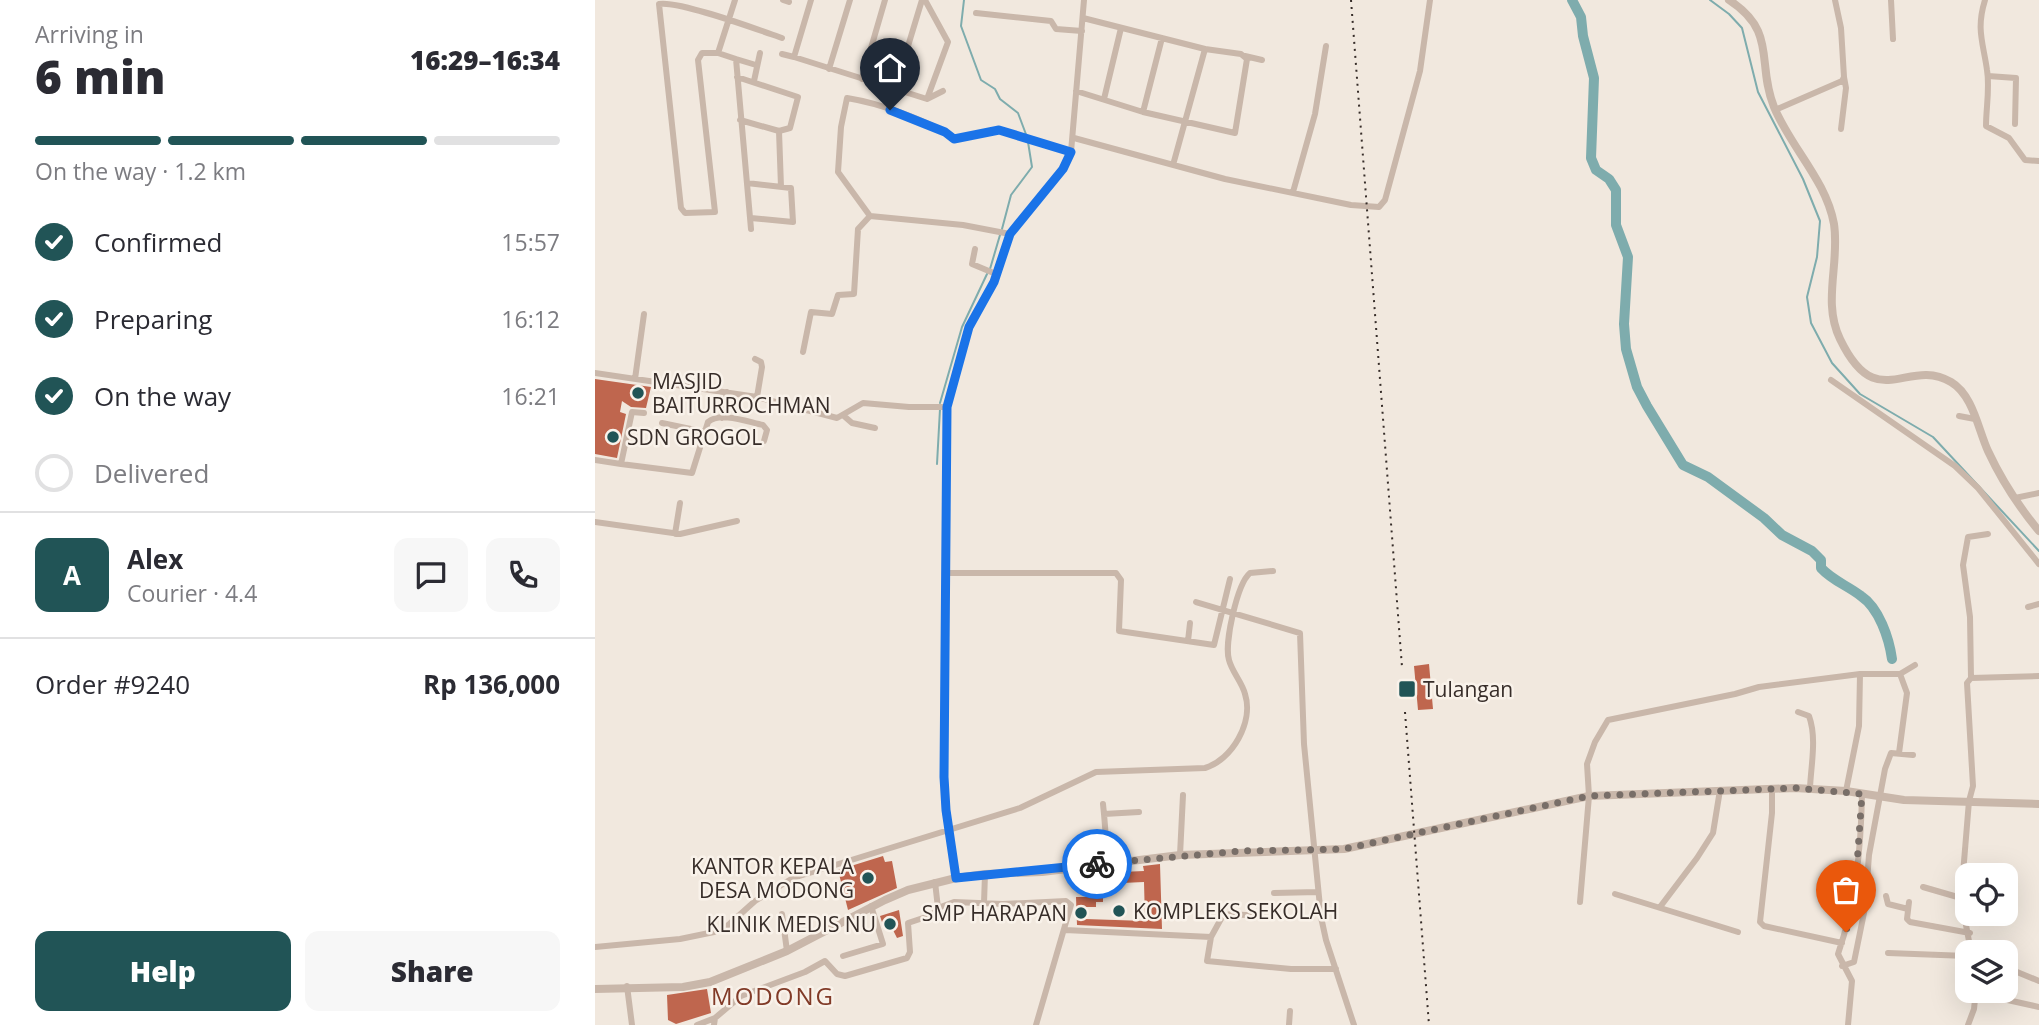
<!DOCTYPE html>
<meta charset="utf-8">
<style>
body{margin:0;font-family:"Open Sans",sans-serif;background:#f7f7f7;color:#2b2b33;height:100vh;display:flex;flex-direction:column;font-size:26px;white-space:nowrap}
*{box-sizing:border-box;margin:0}
p{font-size:23px;color:#7c7c81}
.icon{flex:none;width:38px;height:38px;fill:none;stroke:currentColor;stroke-width:2;stroke-linecap:round;stroke-linejoin:round}
.map{position:relative;flex:1;overflow:hidden}
.sheet{display:flex;flex-direction:column;background:#fff;width:595px}
.sheet>*{flex:none}
.tools{position:absolute;left:1360px;top:863px;display:grid;gap:14px}
.tools a{display:grid;place-items:center;width:63px;height:63px;border-radius:14px;background:#fff;box-shadow:0 7px 28px #0002;font-size:35px}
.pin{position:absolute;display:grid;place-items:center;width:60px;height:60px;color:#fff;margin:-72px -30px;border-radius:50% 50% 50% 0;rotate:-45deg;box-shadow:0 0 7px #0007}
.pin .icon{rotate:45deg}
.courier{position:absolute;display:grid;place-items:center;width:70px;height:70px;margin:-35px;border:5px solid #1a73e8;border-radius:50%;background:#fff;color:#222;box-shadow:0 2px 9px #0007}
.summary em{font-style:normal;font-weight:800}
.summary div{display:flex;flex-direction:column-reverse}
.summary{display:flex;align-items:center;justify-content:space-between;height:119px;padding:0 35px}
h1{font-size:46px;font-weight:800;line-height:52px}
.bar{display:grid;grid-template-columns:repeat(4,1fr);gap:10px 7px;align-content:center;height:84px;padding:0 35px}
.bar i{height:9px;border-radius:5px;background:#e1e1e2}
.bar .on{background:#215456}
.bar p{grid-column:span 4}
.line{display:flex;align-items:center;gap:18px;padding:0 35px;border-top:2px solid #e1e1e2}
.line div{flex:1}
.round{display:grid;place-items:center;flex:none;width:74px;height:74px;border-radius:14px;background:#f7f7f7}
ol{padding:0 35px;list-style:none}
li{display:flex;align-items:center;gap:21px;height:77px}
li p{margin-inline-start:auto}
li .icon{padding:7px;border-radius:50%;background:#215456;color:#fff;stroke-width:4}
li:last-child{color:#7c7c81}
li i{width:38px;height:38px;border:4px solid #e1e1e2;border-radius:50%}
.cta{display:flex;gap:14px;margin-top:auto;padding:14px 35px}
.cta a{flex:1;height:80px;border-radius:14px;background:#215456;color:#fff;font-size:28px;font-weight:800;line-height:80px;text-align:center}
.cta a+a{background:#f7f7f7;color:#2b2b33}
main{display:flex;flex:1;min-height:0}
.map>svg:first-child{display:block}
</style>
<main>
<section class="sheet">
<div class="summary"><div><h1>6 min</h1><p>Arriving in</p></div><em>16:29–16:34</em></div>
<div class="bar"><i class="on"></i><i class="on"></i><i class="on"></i><i></i><p>On the way · 1.2 km</p></div>
<ol>
<li><svg class="icon" aria-label="check" viewBox="0 0 24 24"><path d="M5 12l5 5 9-10"/></svg>Confirmed<p>15:57</p></li>
<li><svg class="icon" aria-label="check" viewBox="0 0 24 24"><path d="M5 12l5 5 9-10"/></svg>Preparing<p>16:12</p></li>
<li><svg class="icon" aria-label="check" viewBox="0 0 24 24"><path d="M5 12l5 5 9-10"/></svg>On the way<p>16:21</p></li>
<li><i></i>Delivered</li>
</ol>
<div class="line" style="height:126px"><b class="round" style="background:#215456;color:#fff">A</b><div><b>Alex</b><p>Courier · 4.4</p></div><a class="round"><svg class="icon" aria-label="chat" viewBox="0 0 24 24"><path d="M4 5h16v11H9l-5 4z"/></svg></a><a class="round"><svg class="icon" aria-label="phone" viewBox="0 0 24 24"><path d="M5 4h4l2 5-3 2q2 4 5 5l2-3 5 2v4C11 20 4 13 5 4z"/></svg></a></div>
<div class="line" style="height:91px"><div>Order #9240</div><b>Rp 136,000</b></div>
<div class="cta"><a>Help</a><a>Share</a></div>
</section>
<div class="map">
<svg width="1444" height="1025" viewBox="0 0 1444 1025">
<rect width="100%" height="100%" fill="#f1e8de"/>
<g fill="none" stroke-linecap="round" stroke-linejoin="round">
<path stroke="#7eacad" stroke-width="2" d="M369,0L366,26L386,80L400,89L405,99L423,113L432,137
M1115,0L1134,14L1147,28L1163,92L1208,179L1225,221L1222,257L1212,297L1216,323L1237,363L1265,394L1338,437L1444,551
M407,229L416,195L437,167L433,142
M395,269L405,235
M345,403L367,327L392,274
M342,464L345,409"/>
<path stroke="#7eacad" stroke-width="10" d="M977,0L986,17L988,36L999,78L996,158L1001,170L1014,179L1021,190V225L1033,257L1029,324L1031,349L1042,387L1052,406L1088,465L1113,477L1169,518L1187,535L1217,551L1226,560V568C1238,581 1252,585 1266,596C1284,608 1294,638 1297,659"/>
</g>
<path fill="#bf664e" d="M0,379L56,387L51,408L36,407L27,401L25,412L31,414L22,458L0,454Z
M834,664L838,709L823,710L819,666Z
M288,856L290,862L297,861L302,888L253,910L243,870Z
M565,864L567,929L482,925L481,897H496V888H508V902H501V907H490V919L550,921L549,882L505,884L504,873L549,871L548,866Z
M304,910L308,936L302,938L296,926L289,928L285,916Z
M112,989L116,1013L81,1024L73,1020L72,995Z"/>
<g fill="none" stroke-linecap="round" stroke-linejoin="round">
<path stroke="#c9b7aa" stroke-width="6" d="M140,0L123,53L141,59L156,229
M188,0L194,2
M216,0L199,57L332,99L348,91
M330,0L353,42L332,99
M1296,0L1298,39
M1390,0C1381,29 1388,42 1392,70C1395,88 1391,108 1391,126L1414,138L1430,160L1444,161
M381,13L456,21L461,29L487,31
M488,18L610,49L578,165
M123,53H107L103,60L120,212L90,213L86,208L64,4C83,0 164,30 187,38
M187,54L199,57
M650,56L667,60
M141,59L161,65
M234,69L255,0
M1393,76L1421,78L1420,124
M142,77L203,97L195,128L184,131L186,187
M267,79L290,0
M159,81L165,53
M300,89L327,0
M481,91L548,112L640,133L652,59L646,54L610,49
M509,99L526,28
M1180,110L1247,81L1249,77L1246,28L1240,0
M548,112L567,38
M145,120L184,131
M1246,129L1251,88L1249,77
M479,138L630,179L756,205L784,207L790,200L825,71L835,0
M152,183L196,188L198,222L156,218
M698,192L720,114L731,46
M275,216L243,172L246,127L252,98C283,103 334,120 359,139L404,130L476,152
M415,234L469,168L476,152L489,0
M380,249L377,264L401,274
M160,359L166,362L167,367L162,397
M0,373L162,397L242,418L268,403L314,407H352L374,327L399,282L415,234L368,225L275,216L263,229L259,294L243,295L237,314L216,312L208,352
M40,379L49,314
M1236,380L1360,466L1383,488L1444,564
M352,407L349,777L350,810L361,878
M249,416L257,423L280,428
M1364,416L1380,419
M127,418L132,392
M67,423L110,432
M0,460L26,464L37,412L49,413
M26,464L97,473L113,422C125,411 153,422 168,425L172,430L169,441
M1420,498L1444,493
M0,522L85,534L142,521
M80,534L85,503
M350,573H521L526,580L524,631L619,645L635,579
M601,602L705,633L709,744L726,917L731,940L759,1025
M1433,607L1444,604
M593,641L595,623
M1265,674H1305L1320,665
M1376,678L1375,617L1368,565L1373,537L1393,534
M1203,712L1214,716C1222,738 1216,765 1215,788
M1304,753L1312,693L1305,674
M1177,789V813L1165,922L1169,926L1247,943
M508,804L509,814
M585,855L588,795
M513,862L509,814L544,812
M340,882L343,908
M1328,887L1366,898
M679,893L723,892
M1020,894L1143,932
M1291,896L1293,904L1313,909
M985,902L994,796L992,764L1000,742L1013,720L1140,694L1164,687L1265,674L1264,726L1251,791
M1314,902L1312,919L1315,922L1375,933
M389,903L390,874
M1065,907L1102,858L1118,833L1125,790
M187,914L192,951
M666,916L635,914L627,917L616,937L612,961L696,969H741
M470,930L616,937
M0,947L85,939L119,932L131,927L160,901L198,878L425,808L501,772L610,768C637,760 659,722 650,694C647,682 637,672 634,660C629,644 642,584 655,573L678,571
M1376,952L1366,898L1374,801L1378,786L1372,683L1376,678L1444,676
M1293,953L1372,956
M248,956L288,944L276,906
M1247,966L1259,962L1270,908L1274,855L1290,769L1296,753L1318,755
M1410,967L1444,981
M32,986L37,1025
M1381,993L1444,1007
M120,1018L146,996L210,972L230,961L242,974L250,976L312,958L315,952L313,923L337,915L343,908L359,902L408,904L471,901L476,905L441,1025
M102,1025L120,1018L119,1025
M694,1025L695,1011
M1253,1025L1257,981L1243,954C1261,902 1266,848 1267,794
M1373,1025L1379,1009L1381,990"/>
<path stroke="#c9b7aa" stroke-width="8" d="M1134,0C1183,32 1161,62 1179,107C1196,148 1231,180 1239,224C1245,263 1227,302 1245,339C1282,416 1312,356 1356,382C1378,395 1383,429 1393,451C1406,479 1424,507 1444,531
M0,989L88,987L115,982L192,951L290,900L313,890L361,878L390,874L447,872L585,855L749,849L994,796L1200,788L1251,791L1309,800L1444,804"/>
<path stroke="#372d29" stroke-width="2" stroke-dasharray="2 5" stroke-linecap="butt" d="M756,0L807,667
M810,712L834,1025"/>
</g>
<g fill="none" stroke-linecap="round" stroke-linejoin="round">
<path stroke="#786e68" stroke-width="7" stroke-dasharray="0 12.6" d="M502,864L646,851L749,849L994,796L1200,788L1267,794L1261,879L1251,932"/>
<path stroke="#1a73e8" stroke-width="9" d="M295,110L350,132L359,139L404,130L476,152L468,169L415,234L399,282L374,327L352,407L349,777L351,810L361,878L502,864"/>
</g>
<g fill="#215456" stroke="#f9f2ea" stroke-width="2.5">
<circle cx="43" cy="393" r="7"/>
<circle cx="18" cy="437" r="7"/>
<rect x="803" y="680" width="18" height="18" rx="3.5"/>
<circle cx="273" cy="878" r="7"/>
<circle cx="524" cy="911" r="7"/>
<circle cx="486" cy="913" r="7"/>
<circle cx="295" cy="924" r="7"/>
</g>
<g text-anchor="middle" dominant-baseline="central" stroke-width="5" stroke-linejoin="round" paint-order="stroke">
<g font-size="21" fill="#372d29" stroke="#f9f2ea" text-anchor="start">
<text x="57" y="381">MASJID<tspan x="57" dy="24">BAITURROCHMAN</tspan></text>
<text x="32" y="437">SDN GROGOL</text>
<text x="828" y="689">Tulangan</text>
<text x="259" y="866" text-anchor="end">KANTOR KEPALA<tspan x="259" dy="24">DESA MODONG</tspan></text>
<text x="538" y="911">KOMPLEKS SEKOLAH</text>
<text x="472" y="913" text-anchor="end">SMP HARAPAN</text>
<text x="281" y="924" text-anchor="end">KLINIK MEDIS NU</text>
</g>
<g font-size="24" letter-spacing="2" fill="#813a27" stroke="#f9f2ea">
<text x="178" y="995">MODONG</text>
</g>
</g>
</svg>
<div class="tools">
<a><svg class="icon" aria-label="locate" viewBox="0 0 24 24"><circle cx="12" cy="12" r="6"/><path d="M12 2v4M12 18v4M2 12h4M18 12h4"/></svg></a>
<a><svg class="icon" aria-label="layers" viewBox="0 0 24 24"><path d="M12 4l9 5-9 5-9-5zM3 14l9 5 9-5"/></svg></a>
</div>
<div class="pin" style="left:1251px;top:932px;background:#ea580c"><svg class="icon" aria-label="bag" viewBox="0 0 24 24"><path d="M5 8h14l-1 12H6zM9 8a3 3 0 0 1 6 0"/></svg></div>
<div class="pin" style="left:295px;top:110px;background:#1f2937"><svg class="icon" aria-label="home" viewBox="0 0 24 24"><path d="M3 11l9-7 9 7M6 9v11h12V9"/></svg></div>
<div class="courier" style="left:502px;top:864px"><svg class="icon" aria-label="bike" viewBox="0 0 24 24"><circle cx="6" cy="16" r="4"/><circle cx="18" cy="16" r="4"/><path d="M6 16l4-8h5l3 8M10 8l3 8H6M13 5h3"/></svg></div>
</div>
</main>
